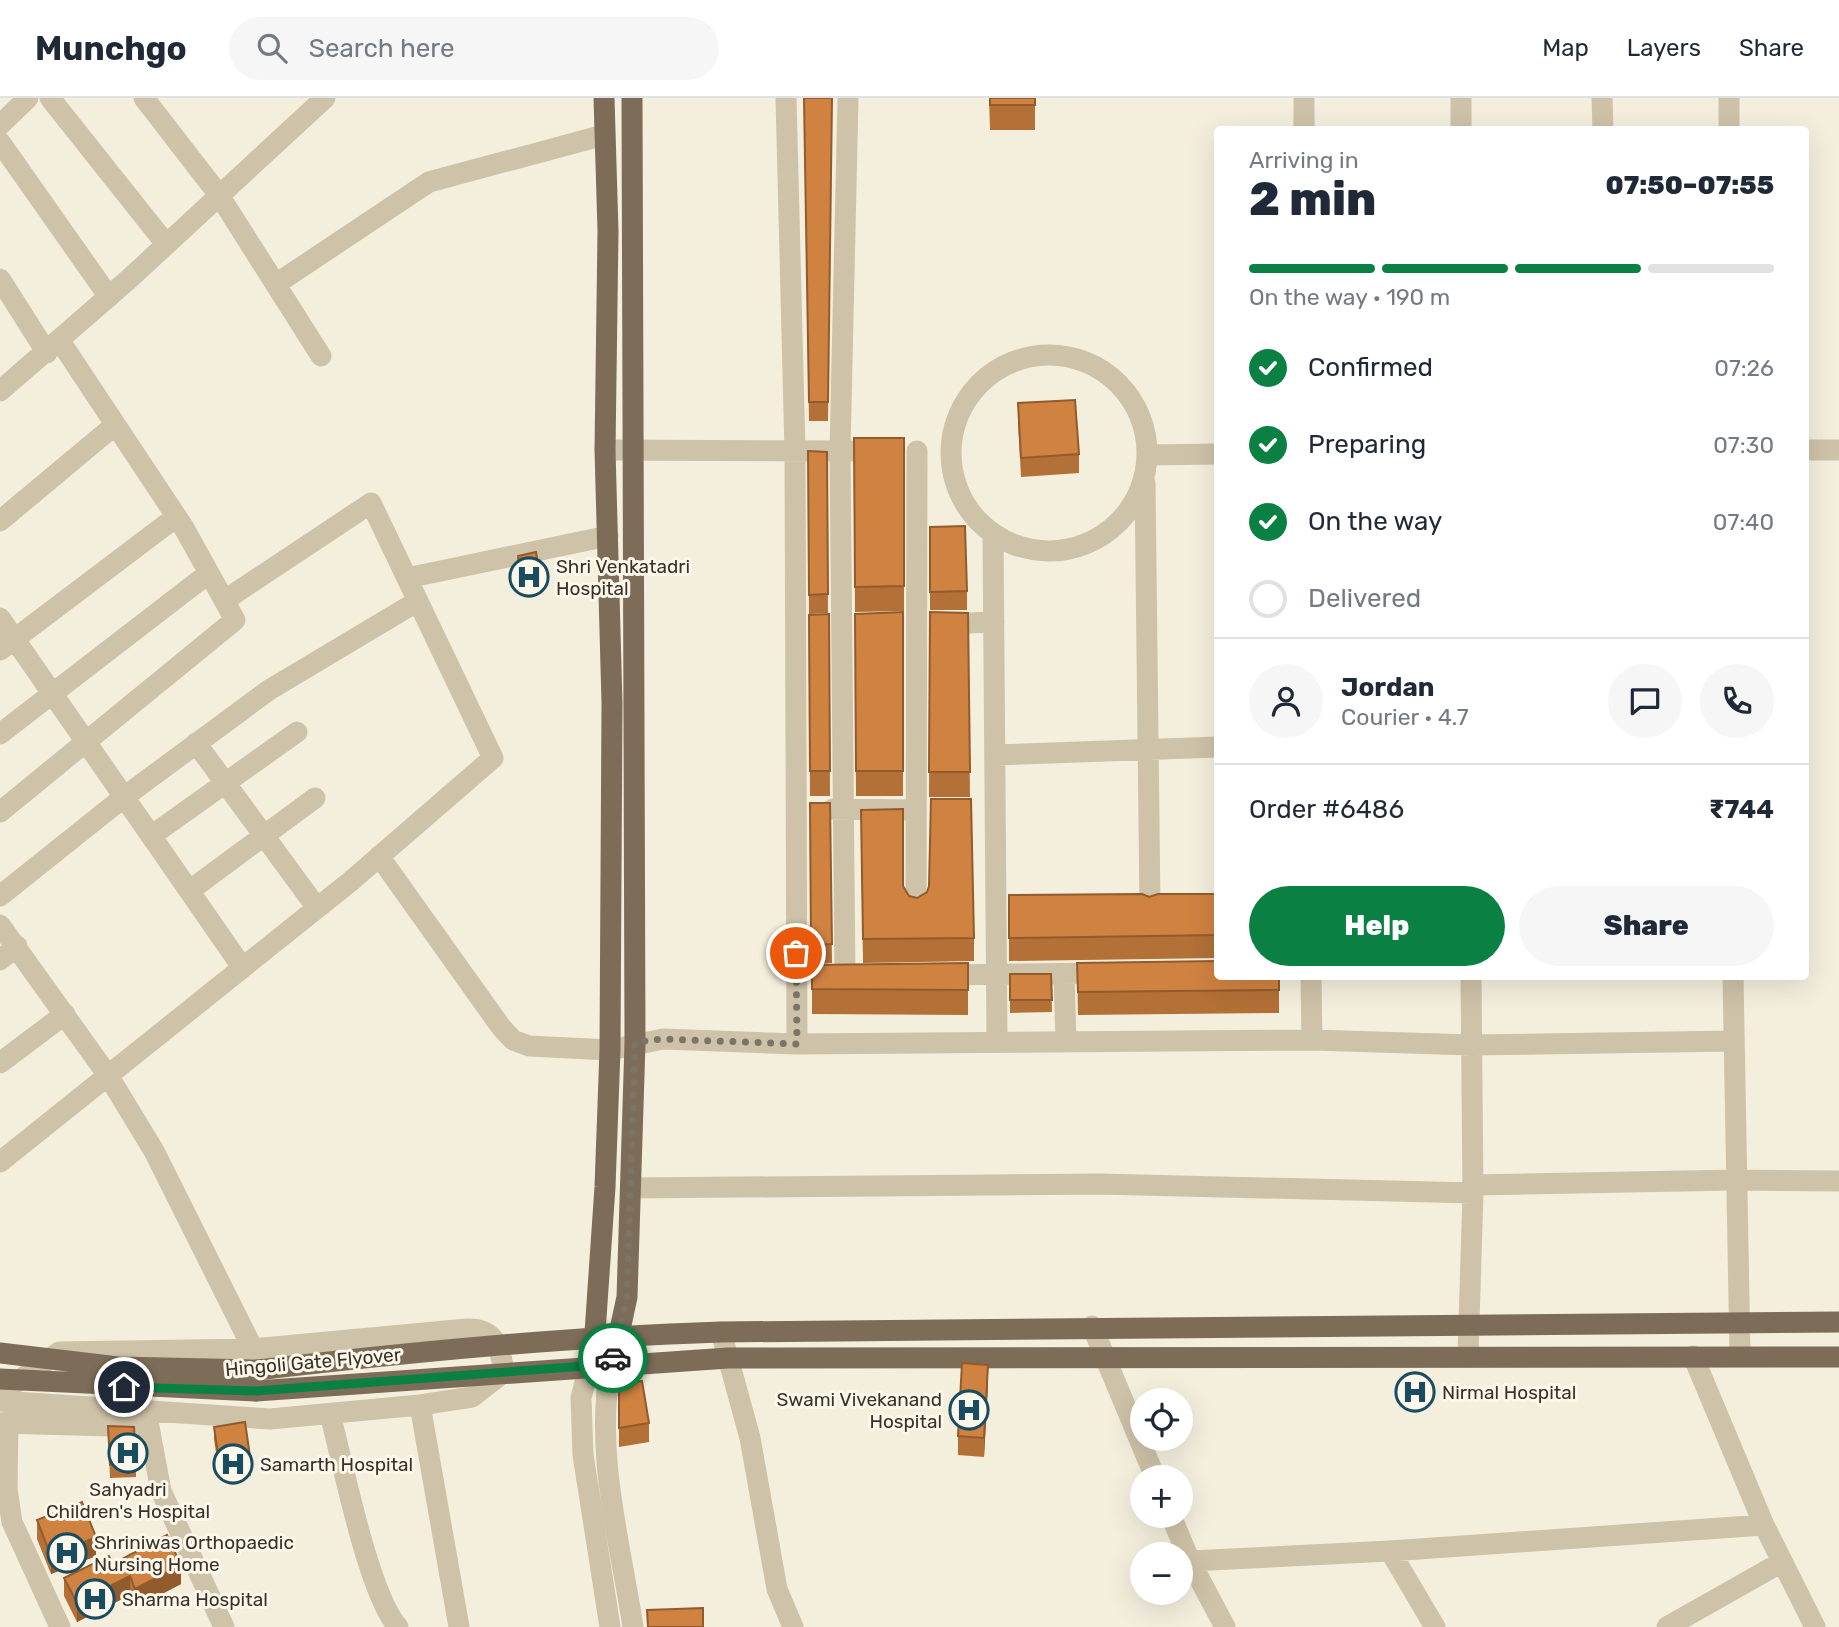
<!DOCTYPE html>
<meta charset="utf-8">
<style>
body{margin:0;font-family:Rubik,sans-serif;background:#f6f6f7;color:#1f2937;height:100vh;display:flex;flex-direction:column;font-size:26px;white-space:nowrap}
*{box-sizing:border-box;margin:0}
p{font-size:23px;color:#747a83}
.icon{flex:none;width:38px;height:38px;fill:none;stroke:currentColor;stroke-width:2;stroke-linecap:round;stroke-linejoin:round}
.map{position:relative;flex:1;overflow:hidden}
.drawer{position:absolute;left:1214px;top:28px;width:595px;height:854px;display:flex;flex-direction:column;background:#fff;border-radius:7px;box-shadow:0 7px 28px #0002}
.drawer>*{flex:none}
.tools{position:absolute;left:1130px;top:1290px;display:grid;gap:14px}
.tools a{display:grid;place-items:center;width:63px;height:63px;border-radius:50%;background:#fff;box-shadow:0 7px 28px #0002;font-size:35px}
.pin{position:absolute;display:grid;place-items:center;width:60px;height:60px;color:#fff;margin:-30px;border:4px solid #fff;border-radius:50%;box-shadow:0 2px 7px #0007}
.courier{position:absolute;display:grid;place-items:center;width:70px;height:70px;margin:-35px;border:5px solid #0b8043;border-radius:50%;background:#fff;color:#222;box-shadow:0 2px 9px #0007}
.headline em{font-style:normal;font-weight:800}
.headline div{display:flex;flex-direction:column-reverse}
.headline{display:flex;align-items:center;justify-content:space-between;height:119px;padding:0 35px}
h1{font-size:46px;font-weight:800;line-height:52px}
.bar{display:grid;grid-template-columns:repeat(4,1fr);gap:10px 7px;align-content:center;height:84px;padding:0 35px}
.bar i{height:9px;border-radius:5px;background:#e0e1e3}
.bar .current{background:#0b8043}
.bar p{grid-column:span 4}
.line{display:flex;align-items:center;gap:18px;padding:0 35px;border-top:2px solid #e0e1e3}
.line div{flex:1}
.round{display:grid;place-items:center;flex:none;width:74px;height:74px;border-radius:37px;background:#f6f6f7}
ol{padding:0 35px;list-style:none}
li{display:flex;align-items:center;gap:21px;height:77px}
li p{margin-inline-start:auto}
li .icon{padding:7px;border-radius:50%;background:#0b8043;color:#fff;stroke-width:4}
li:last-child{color:#747a83}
li i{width:38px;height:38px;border:4px solid #e0e1e3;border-radius:50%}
.button{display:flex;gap:14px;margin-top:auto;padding:14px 35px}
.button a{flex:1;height:80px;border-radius:42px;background:#0b8043;color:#fff;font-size:28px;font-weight:800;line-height:80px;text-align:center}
.button a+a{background:#f6f6f7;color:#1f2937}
header{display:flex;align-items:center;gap:42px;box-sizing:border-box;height:98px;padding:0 35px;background:#fff;border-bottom:2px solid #e0e1e3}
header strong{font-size:33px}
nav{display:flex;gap:38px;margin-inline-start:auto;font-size:24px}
.search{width:490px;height:63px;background:#f6f6f7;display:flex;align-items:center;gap:18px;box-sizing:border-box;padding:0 24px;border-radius:38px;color:#747a83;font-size:26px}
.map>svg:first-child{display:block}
</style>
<header>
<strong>Munchgo</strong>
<div class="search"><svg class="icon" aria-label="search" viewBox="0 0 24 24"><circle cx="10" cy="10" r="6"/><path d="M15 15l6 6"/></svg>Search here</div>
<nav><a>Map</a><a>Layers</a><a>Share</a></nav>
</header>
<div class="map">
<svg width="1839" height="1529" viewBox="0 0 1839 1529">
<rect width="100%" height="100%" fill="#f4efdd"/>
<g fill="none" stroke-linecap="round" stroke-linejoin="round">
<path stroke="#cec2a8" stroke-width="21" d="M50,0L166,146
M144,0L219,97L321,258
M786,0L795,353L797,946
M1304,0V32
M1461,0V32
M1602,0L1603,32
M0,27L28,0
M1729,32V0
M0,44L109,199
M0,181L47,255
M276,186L429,84L604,37
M951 355a98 98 0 1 1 196 0a98 98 0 1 1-196 0Z
M0,293L129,181L325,0
M605,352L852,353
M1806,352H1839
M1148,357L1218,356
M1145,385L1150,809
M0,423L115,327
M993,435L997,943
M407,480L608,438
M0,520L242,869
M940,526L994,524
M0,552L176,419
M0,636L209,475
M196,645L317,810
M995,657L1218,649
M833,711L912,712
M0,714L235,522L184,430L60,243
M151,738L297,634
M379,758L501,929L513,942L529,948L610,952L663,941L797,946L1312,942L1472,947L1734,943
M189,793L315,700
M0,798L124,699L269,592L418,503
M916,811L917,353
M0,827L109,979L154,1053L253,1251
M0,862L17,848
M1064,876L1066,943
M942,877L1106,875
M845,878L840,353L848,0
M1311,878L1312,942
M1733,878L1740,1257
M0,965L65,916
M0,1064L351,783L493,660L371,405L225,502
M1473,1087L1735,1082L1839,1083
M632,1090L1099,1086L1473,1095
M1092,1228L1155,1379
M721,1234L750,1340L777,1491L793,1529
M1468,1257L1473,1095L1471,878
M1693,1258L1764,1427L1815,1529
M611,1266C594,1353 620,1443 633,1529
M589,1268L581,1300L583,1357L610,1529
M0,1296L59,1254L253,1251L467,1231C496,1230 500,1250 504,1274L472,1299L420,1307L270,1321L0,1303
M24,1305L8,1325L7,1391L12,1424L60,1529
M420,1307L459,1529
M146,1313L161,1393L224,1529
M330,1316C343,1365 368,1495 398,1529
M0,1325L147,1329
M1171,1418L1190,1463L1390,1453L1764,1427
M1390,1453L1435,1529
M1190,1463L1225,1529
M1667,1529L1782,1464"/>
<path stroke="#7d6d58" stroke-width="21" d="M594,1249L605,1089L610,952L612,605L605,352L608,133L604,0
M616,1250L627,1199L635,945L632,0
M257,1272C412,1254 565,1239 721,1234L1839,1224
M256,1293L728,1260L1839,1259"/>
<path stroke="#7d6d58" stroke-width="21" d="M0,1255L118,1269L257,1272
M0,1281L256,1293"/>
</g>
<path fill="#b37037" d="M804,0H832L828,323H809Z
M989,0H1035V32H990Z
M1018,305L1079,356V375L1021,379L1018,324Z
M854,340H904V513L855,514Z
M808,353L827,354L828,515L809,516Z
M930,429L967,493V512H930Z
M518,458L540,479V492L521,494L518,470Z
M903,514V698H856L855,516Z
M930,514L968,515L970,699H929Z
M829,516L830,698H810L809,517Z
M810,705H830L832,865L811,866Z
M861,735L903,788L909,798L974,840V863L863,865Z
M1218,796V860L1009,863V797L1149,799Z
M968,865V917L812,916V867Z
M1077,865L1279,878V915L1078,917Z
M1010,876H1051L1052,914L1010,915Z
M988,1285L984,1359L958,1357V1338Z
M619,1287L649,1325V1344L619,1349Z
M108,1328L136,1366V1379L110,1380Z
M214,1329L251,1365V1378L220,1382L214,1341Z
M37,1422L96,1458L51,1476L37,1441Z
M113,1466L181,1486L135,1510L130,1497L77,1524L64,1498V1480Z"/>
<path fill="#925b2d" d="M988,1267V1285L984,1359V1340Z
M96,1439V1458L51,1476V1458Z
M181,1467V1486L135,1510V1491Z
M130,1478V1497L77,1524V1505Z"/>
<path fill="#d08240" stroke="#925b2d" stroke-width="2" d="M804,0H832L828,304H809Z
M990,0H1035V7H990Z
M1075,302L1079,356L1021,360L1018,305Z
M854,340H904V488L855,489Z
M808,353L827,354L828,496L809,497Z
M965,428L967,493L930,494V429Z
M536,454L540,479L521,482L518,458Z
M903,514V673H856L855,516Z
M930,514L968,515L970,674H929Z
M829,516L830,673H810L809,517Z
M931,701H971L974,840L863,841L861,712L903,711V788L909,798L917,800L927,794L929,788Z
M810,705H830L832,846L811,847Z
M1142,796L1149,799L1158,796H1218V837L1009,840V797Z
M1218,863V878H1279V892L1078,894L1077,865Z
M968,865V892L812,891V867Z
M1010,876H1051L1052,902H1010Z
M962,1265L988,1267L984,1340L958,1338Z
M642,1283L649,1325L619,1330V1287Z
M245,1324L251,1365L220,1369L214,1329Z
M108,1328L134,1329L136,1366L110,1367Z
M82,1404L96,1439L51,1458L37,1422Z
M167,1437L181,1467L135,1491L130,1478L77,1505L64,1480L109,1458L113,1466Z
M703,1510V1529H648L647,1512Z"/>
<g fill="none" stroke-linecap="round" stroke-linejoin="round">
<path stroke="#7b7468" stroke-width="7" stroke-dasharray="0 12.6" d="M613,1260L627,1199L635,944L663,941L797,946L796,855"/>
<path stroke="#0b8043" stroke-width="9" d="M124,1289L256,1293L611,1266L613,1260"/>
</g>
<defs>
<g id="hospital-ring" transform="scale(2.0125)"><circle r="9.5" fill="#fbf7ea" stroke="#1a4c60" stroke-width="1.5"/><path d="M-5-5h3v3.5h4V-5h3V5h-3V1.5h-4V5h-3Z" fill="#1a4c60"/></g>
</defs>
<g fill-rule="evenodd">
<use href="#hospital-ring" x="529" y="479"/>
<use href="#hospital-ring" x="1415" y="1294"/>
<use href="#hospital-ring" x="969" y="1312"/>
<use href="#hospital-ring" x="128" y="1355"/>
<use href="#hospital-ring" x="233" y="1366"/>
<use href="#hospital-ring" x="67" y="1455"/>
<use href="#hospital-ring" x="95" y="1501"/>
</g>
<g text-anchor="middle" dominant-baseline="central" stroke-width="6" stroke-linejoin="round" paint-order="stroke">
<g font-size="19" fill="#3a3229" stroke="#fbf7ea" text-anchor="start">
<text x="556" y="468">Shri Venkatadri<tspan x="556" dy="22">Hospital</tspan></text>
<text x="1442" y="1294">Nirmal Hospital</text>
<text x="942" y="1301" text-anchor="end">Swami Vivekanand<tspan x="942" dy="22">Hospital</tspan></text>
<text x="260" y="1366">Samarth Hospital</text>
<text x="128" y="1391" text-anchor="middle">Sahyadri<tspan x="128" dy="22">Children's Hospital</tspan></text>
<text x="94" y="1444">Shriniwas Orthopaedic<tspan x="94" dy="22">Nursing Home</tspan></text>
<text x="122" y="1501">Sharma Hospital</text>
</g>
<g font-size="19" fill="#3a3229" stroke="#fbf7ea">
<text transform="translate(313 1264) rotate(-5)">Hingoli Gate Flyover</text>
</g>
</g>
</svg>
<div class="tools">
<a><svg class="icon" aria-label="locate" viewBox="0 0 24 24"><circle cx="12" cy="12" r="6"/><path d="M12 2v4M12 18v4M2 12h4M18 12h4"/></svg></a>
<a>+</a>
<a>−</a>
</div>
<div class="pin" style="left:796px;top:855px;background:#ea580c"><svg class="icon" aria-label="bag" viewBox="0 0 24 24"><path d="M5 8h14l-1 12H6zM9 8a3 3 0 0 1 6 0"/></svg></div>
<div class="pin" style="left:124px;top:1289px;background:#1f2937"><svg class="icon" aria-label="home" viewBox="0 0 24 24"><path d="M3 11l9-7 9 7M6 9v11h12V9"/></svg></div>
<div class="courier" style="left:613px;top:1260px"><svg class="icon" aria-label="car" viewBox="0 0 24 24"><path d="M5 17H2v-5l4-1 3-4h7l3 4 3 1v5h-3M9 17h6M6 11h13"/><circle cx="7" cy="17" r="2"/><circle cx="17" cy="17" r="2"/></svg></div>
<section class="drawer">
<div class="headline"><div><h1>2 min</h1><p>Arriving in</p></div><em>07:50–07:55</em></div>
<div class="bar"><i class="current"></i><i class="current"></i><i class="current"></i><i></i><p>On the way · 190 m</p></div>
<ol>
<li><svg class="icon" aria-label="check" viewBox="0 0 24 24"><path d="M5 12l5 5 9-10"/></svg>Confirmed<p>07:26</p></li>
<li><svg class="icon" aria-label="check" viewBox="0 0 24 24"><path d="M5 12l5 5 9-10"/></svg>Preparing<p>07:30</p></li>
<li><svg class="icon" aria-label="check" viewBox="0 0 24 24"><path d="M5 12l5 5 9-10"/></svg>On the way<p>07:40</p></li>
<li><i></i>Delivered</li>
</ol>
<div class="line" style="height:126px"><a class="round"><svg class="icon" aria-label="person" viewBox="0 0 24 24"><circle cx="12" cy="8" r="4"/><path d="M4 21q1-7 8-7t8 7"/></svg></a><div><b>Jordan</b><p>Courier · 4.7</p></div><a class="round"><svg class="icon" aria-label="chat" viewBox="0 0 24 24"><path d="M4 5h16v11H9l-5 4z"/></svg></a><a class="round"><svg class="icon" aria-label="phone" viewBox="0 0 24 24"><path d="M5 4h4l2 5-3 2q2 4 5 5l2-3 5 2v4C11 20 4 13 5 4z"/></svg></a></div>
<div class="line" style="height:91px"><div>Order #6486</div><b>₹744</b></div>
<div class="button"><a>Help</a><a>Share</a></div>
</section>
</div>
